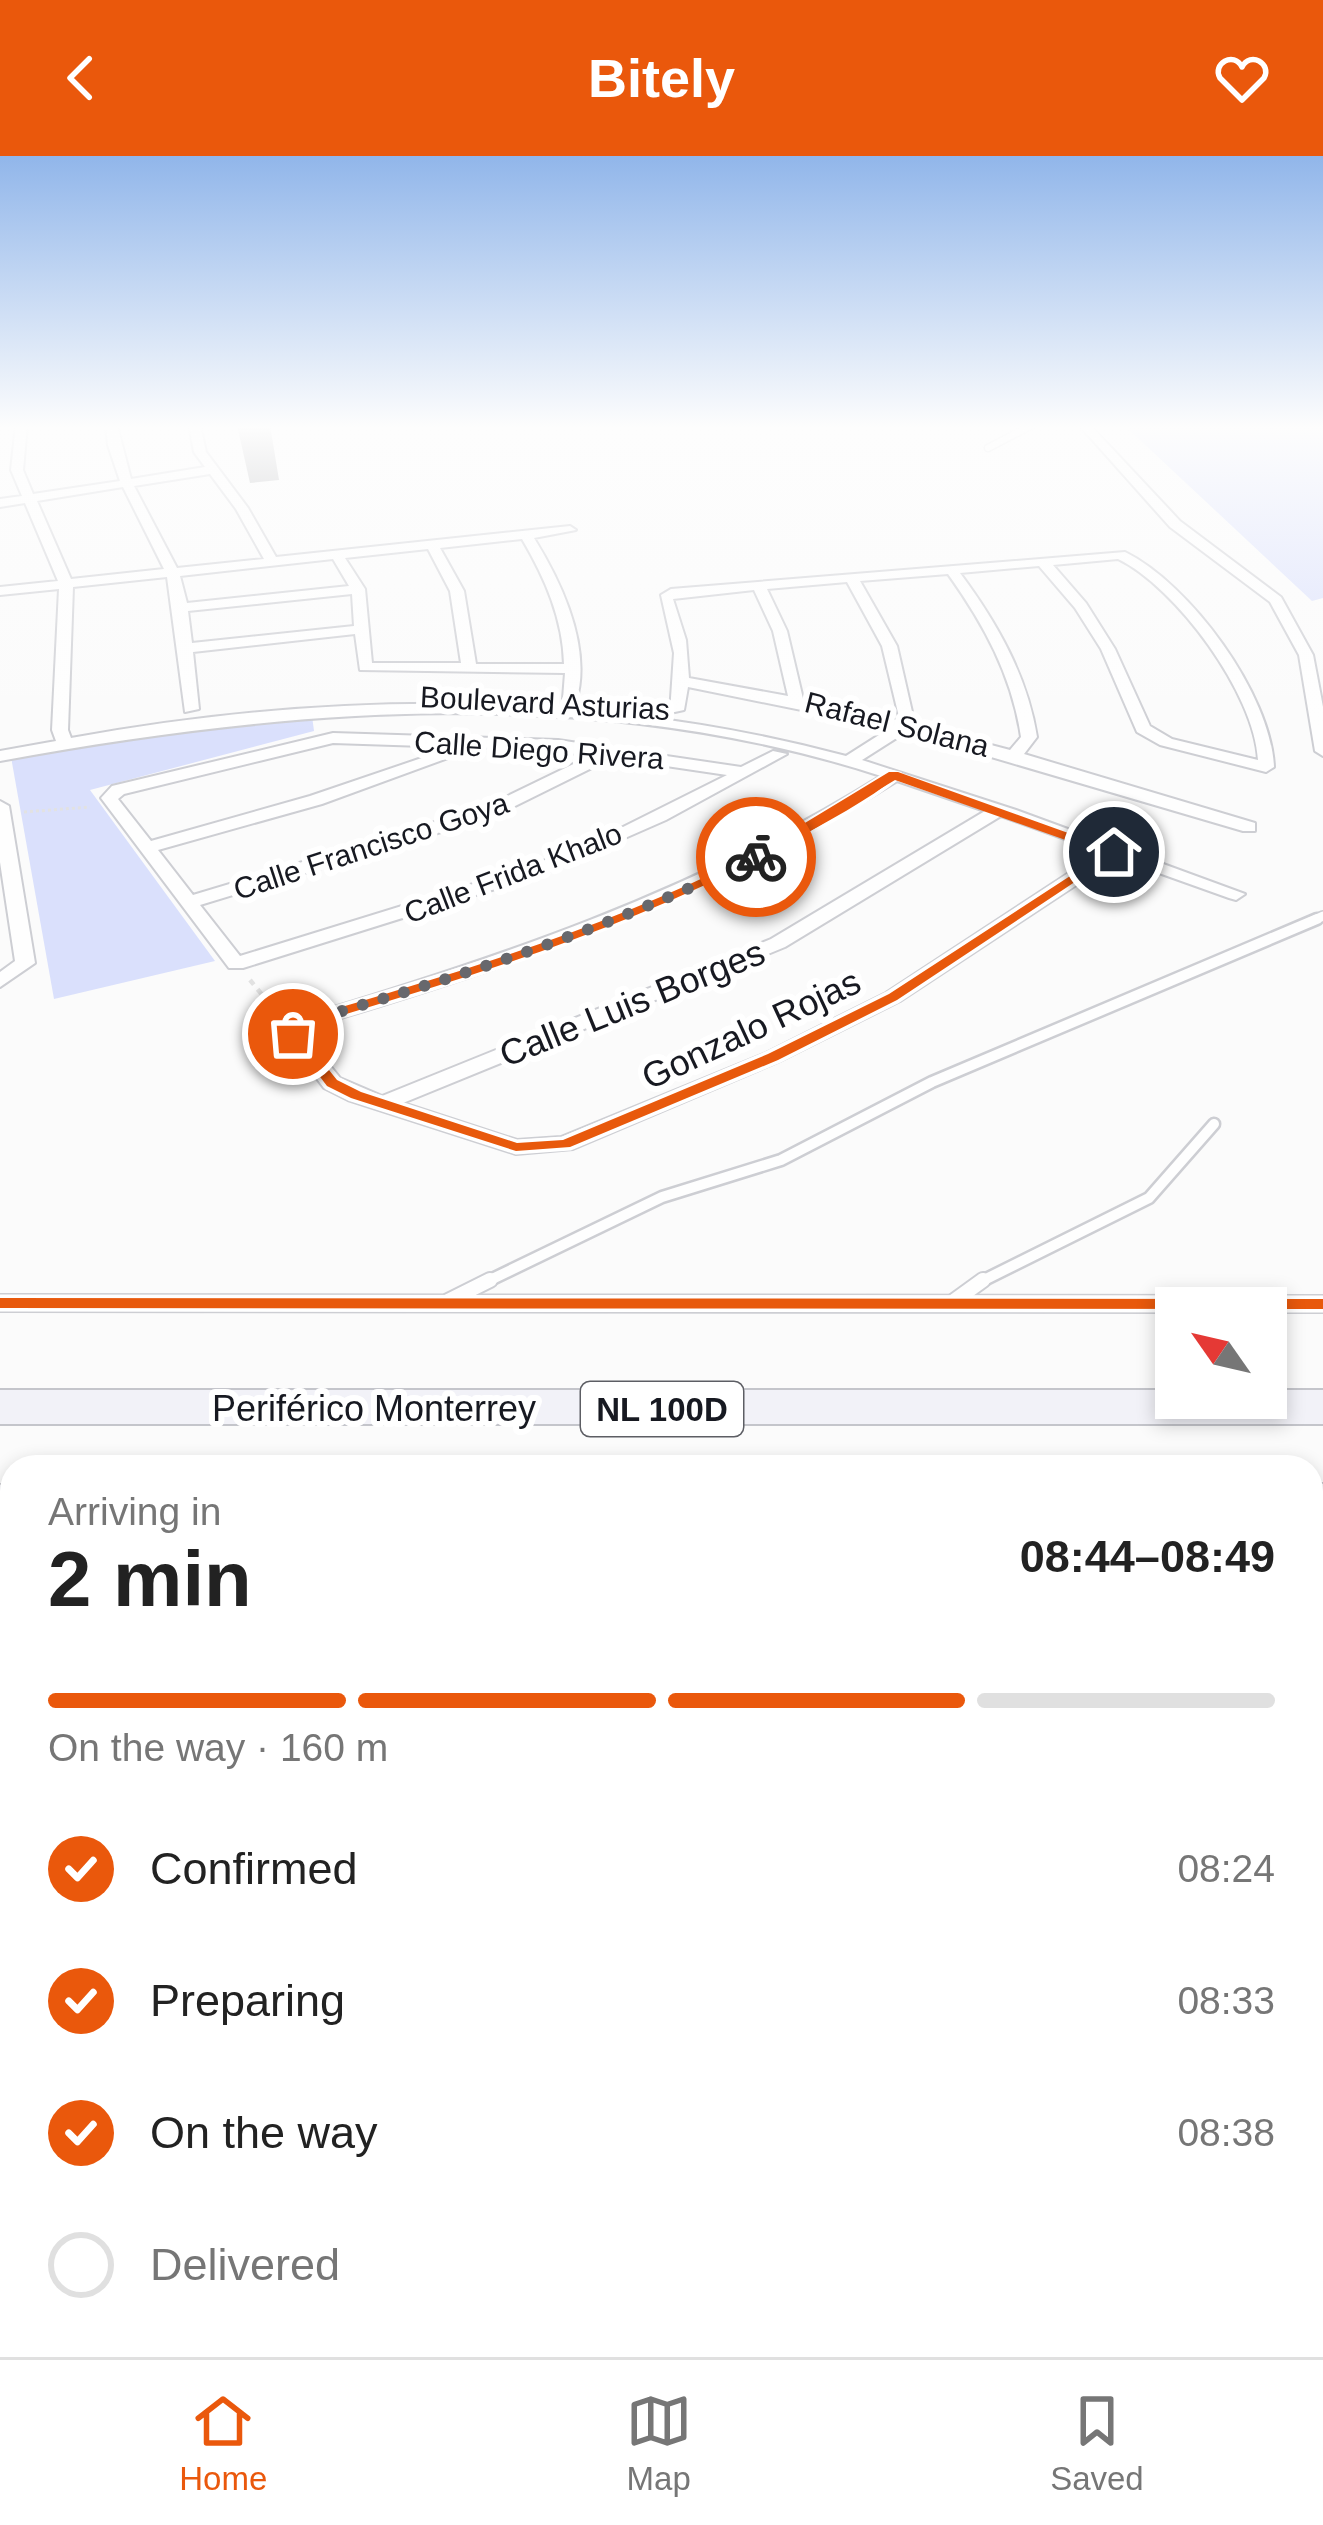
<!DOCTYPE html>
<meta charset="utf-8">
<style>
body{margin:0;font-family:Arial,sans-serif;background:#f2f2f2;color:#222;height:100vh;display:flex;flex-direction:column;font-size:45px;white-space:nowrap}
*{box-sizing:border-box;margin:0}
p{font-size:39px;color:#767676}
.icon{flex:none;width:66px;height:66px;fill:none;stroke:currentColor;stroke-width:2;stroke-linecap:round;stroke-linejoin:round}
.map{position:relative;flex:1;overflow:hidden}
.sheet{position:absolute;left:0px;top:1299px;width:1323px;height:903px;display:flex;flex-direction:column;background:#fff;border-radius:36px 36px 0 0;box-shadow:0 6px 18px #0003}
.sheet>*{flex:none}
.needle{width:78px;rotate:304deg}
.controls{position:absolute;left:1155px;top:1131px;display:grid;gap:24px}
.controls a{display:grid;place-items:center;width:132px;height:132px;border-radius:0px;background:#fff;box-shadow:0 6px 18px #0003;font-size:60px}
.pin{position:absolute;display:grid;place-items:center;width:102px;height:102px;color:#fff;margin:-51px;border:6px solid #fff;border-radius:50%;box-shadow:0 3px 12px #0007}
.courier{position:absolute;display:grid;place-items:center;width:120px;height:120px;margin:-60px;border:9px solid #ea580c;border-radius:50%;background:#fff;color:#222;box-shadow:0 3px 15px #0007}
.overview em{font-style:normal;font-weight:700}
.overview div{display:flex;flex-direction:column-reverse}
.overview{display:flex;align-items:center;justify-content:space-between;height:204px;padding:0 48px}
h1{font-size:78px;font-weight:700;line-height:90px}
.bar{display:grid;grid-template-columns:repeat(4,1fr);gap:18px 12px;align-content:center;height:144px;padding:0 48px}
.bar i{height:15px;border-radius:9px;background:#e0e0e0}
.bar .current{background:#ea580c}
.bar p{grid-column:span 4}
ol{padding:0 48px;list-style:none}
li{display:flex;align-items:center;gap:36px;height:132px}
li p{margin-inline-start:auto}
li .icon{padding:12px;border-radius:50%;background:#ea580c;color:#fff;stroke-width:4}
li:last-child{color:#767676}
li i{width:66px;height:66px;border:6px solid #e0e0e0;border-radius:50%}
header{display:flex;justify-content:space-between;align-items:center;height:156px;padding:0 48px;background:#ea580c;color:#fff;font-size:54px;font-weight:700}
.menu{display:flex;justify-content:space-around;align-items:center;height:168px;border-top:3px solid #e0e0e0;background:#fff;font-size:33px;color:#767676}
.menu a{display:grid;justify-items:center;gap:6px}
.menu .current{color:#ea580c}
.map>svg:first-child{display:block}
</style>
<header><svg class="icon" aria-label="back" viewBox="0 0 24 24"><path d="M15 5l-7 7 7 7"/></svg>Bitely<svg class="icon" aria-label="heart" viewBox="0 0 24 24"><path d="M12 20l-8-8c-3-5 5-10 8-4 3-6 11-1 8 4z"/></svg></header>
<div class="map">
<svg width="1323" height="2201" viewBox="0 0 1323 2201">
<rect width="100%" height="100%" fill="#fbfbfb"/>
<path fill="#dae0fc" d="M1124,269H1323V442L1312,445Z
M312,560L314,575L90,634L215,805L54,843L11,601L93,585Z
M0,1403H12V2190H623L622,2201H0Z"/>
<path fill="#a5a6aa" d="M237,269H270L279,324L250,327Z"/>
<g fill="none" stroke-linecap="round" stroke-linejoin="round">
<g stroke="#cdced3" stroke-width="9">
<path id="service-far4" d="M988,292L1032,269"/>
</g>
<g stroke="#cdced3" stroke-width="12">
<path id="service-far3" d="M1310,766L1323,760"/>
</g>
<g stroke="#cdced3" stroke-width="15">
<path id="service-far2" d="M484,1127L662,1041L781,1004L932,926L1317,763
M978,1127L1149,1042L1214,968"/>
</g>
<g stroke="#cdced3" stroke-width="18">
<path id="service-far1" d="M448,1145L490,1124
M954,1145L983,1124
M1311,1525L1323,1531"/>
</g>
<g stroke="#cdced3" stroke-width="22">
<path id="service" d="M689,2201L690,2190"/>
</g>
<g stroke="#cdced3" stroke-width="4">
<path id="minor" d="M16,269H27L23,314L33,338L120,325L108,289L106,269H117L131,323L205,311L194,296L189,269H200L206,296L248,352L276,401L570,370L576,374L534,382C563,429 592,492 576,546L563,543L565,517L360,514L355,478L193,496L199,553L185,556L167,421L73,431L68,574L71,582C329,535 592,532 846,600L890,572L688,531L684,554L670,557L674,497L661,439L671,433L1125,396C1190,428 1271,538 1274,611L1266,616L1160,589L1137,576L1101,493L1075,452L1039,410L960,417C997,467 1027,519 1037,581L1024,598L1255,667V675H1243L906,576L862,604L1016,654L1245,738L1236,744L1229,742L1117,702L900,845L780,905L573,993L516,998L348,944L324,932L278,871L281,867C491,805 694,737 881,620C595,527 292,551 0,605V595L56,585L52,574L59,433L0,439V431L58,425L25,347L0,351V343L22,340L11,314ZM210,318L236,353L264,403L177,412L134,330ZM123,331L164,413L71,423L37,345ZM522,383C545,422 563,463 564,508H476L464,435L440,392ZM428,393L450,435L461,507H372L365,433L345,402ZM333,403L349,430L187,447L180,420ZM1118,403C1176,431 1255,538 1258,604L1172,583L1150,570L1115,493L1086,447L1053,409ZM948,418C983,467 1012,519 1021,581L1010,594L915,569L897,490L860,425ZM847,426L882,490L900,565L803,543L787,475L767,433ZM754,434L773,475L788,540L689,522L686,484L673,443ZM352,438L354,470L192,487L188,455ZM897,625L985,655L771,783L382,940L340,922L301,874C513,811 709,744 897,625ZM1001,660L1101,696L886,837L766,897L561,981L517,984L403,947L785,791Z
M1079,269H1090L1180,365L1281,441L1313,499L1323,551V600L1315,595L1299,499L1270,446L1170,371Z
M333,577L558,584L741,611L773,595L787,598L666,664L543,718L243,812H229L101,642L112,630ZM333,587L454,591L310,640L151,685L118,643L124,638ZM478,591L592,599L485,651L193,739L158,694L322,648ZM612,602L727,619L623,671L531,710L240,800L200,749L497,659Z
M0,645L9,650L35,807L0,831V816L15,805L0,706Z
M0,1139L1323,1140V1156H1266V1152H1176V1156L0,1155Z"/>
</g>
<g stroke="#c4c5cb" stroke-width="4">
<path id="motorway" d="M0,1234H1176V1242H1266V1234H1323V1268H0Z
M1311,1328H1323V1364H1311Z
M0,1329H12V1365H0Z"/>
</g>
<path stroke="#e2e2e2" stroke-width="3" stroke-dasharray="3 3" stroke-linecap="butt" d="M24,656L90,651"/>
<path stroke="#e2e2e2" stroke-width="4.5" stroke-dasharray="6 6" stroke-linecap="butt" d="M250,824L277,857"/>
<use href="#service-far4" stroke="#fefefe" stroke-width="6"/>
<use href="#service-far3" stroke="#fefefe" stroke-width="9"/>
<use href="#service-far2" stroke="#fefefe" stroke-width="10"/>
<use href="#service-far1" stroke="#fefefe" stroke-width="14"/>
<use href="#service" stroke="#fefefe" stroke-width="18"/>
<use href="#minor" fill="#fefefe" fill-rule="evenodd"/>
<use href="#motorway" fill="#f2f2f8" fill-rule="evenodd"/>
<g stroke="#fff" stroke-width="7">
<path id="cycleway" d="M890,617L899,619C867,645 827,666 790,686C635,771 465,823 296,873L337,924L361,936L517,987L563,984L768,898L889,838L1110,694H1118L1120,696L897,844L778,904L570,991L516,995L351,942L327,930L282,871L283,868C441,822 601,775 748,700C797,675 844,646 890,617Z
M0,1142L1323,1143V1153L0,1152Z"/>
</g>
<use href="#cycleway" fill="#e8590c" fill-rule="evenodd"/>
</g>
<linearGradient id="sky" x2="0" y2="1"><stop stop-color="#91b6ea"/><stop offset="0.47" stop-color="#fdfdfd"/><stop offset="1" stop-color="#fdfdfd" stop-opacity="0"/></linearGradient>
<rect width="1323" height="577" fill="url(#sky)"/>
<path fill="#ea580c" d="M889,616H898L1121,696L1108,699L895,624L762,704L749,701Z"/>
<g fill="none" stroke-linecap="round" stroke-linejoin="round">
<path stroke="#67686d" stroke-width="12" stroke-dasharray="0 21.6" d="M293,878L288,871C449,824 605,775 756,701"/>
</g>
<g text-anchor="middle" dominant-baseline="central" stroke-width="12" stroke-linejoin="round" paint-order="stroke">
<g font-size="30" fill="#171921" stroke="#fff">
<text transform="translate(545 547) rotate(3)">Boulevard Asturias</text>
<text transform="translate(897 568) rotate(14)">Rafael Solana</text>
<text transform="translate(539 594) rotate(4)">Calle Diego Rivera</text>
<text transform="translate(371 690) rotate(-18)">Calle Francisco Goya</text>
<text transform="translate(513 717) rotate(-21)">Calle Frida Khalo</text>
</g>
<rect fill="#fff" stroke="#5d5e64" stroke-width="3" x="581" y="1226" width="162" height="54" rx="9"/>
<g font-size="33" font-weight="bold" fill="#171921">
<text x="662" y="1253">NL 100D</text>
</g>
<g font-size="36" fill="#171921" stroke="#fff">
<text transform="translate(632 847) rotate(-22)">Calle Luis Borges</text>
<text transform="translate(751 873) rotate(-25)">Gonzalo Rojas</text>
<text x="374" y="1252">Periférico Monterrey</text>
</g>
</g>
</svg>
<div class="controls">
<a><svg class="needle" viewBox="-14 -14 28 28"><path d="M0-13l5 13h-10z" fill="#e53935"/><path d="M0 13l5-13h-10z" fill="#767676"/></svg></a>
</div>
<div class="pin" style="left:293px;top:878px;background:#ea580c"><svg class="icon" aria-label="bag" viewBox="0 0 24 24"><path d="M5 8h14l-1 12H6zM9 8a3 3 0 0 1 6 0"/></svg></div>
<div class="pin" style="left:1114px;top:696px;background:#1f2937"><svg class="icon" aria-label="home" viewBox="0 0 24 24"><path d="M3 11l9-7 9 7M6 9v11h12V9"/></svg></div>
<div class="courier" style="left:756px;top:701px"><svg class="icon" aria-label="bike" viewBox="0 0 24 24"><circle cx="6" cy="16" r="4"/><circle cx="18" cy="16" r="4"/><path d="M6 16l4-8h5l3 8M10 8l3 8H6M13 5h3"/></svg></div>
<section class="sheet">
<div class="overview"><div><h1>2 min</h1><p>Arriving in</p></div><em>08:44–08:49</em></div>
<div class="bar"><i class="current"></i><i class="current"></i><i class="current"></i><i></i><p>On the way · 160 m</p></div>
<ol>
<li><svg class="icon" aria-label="check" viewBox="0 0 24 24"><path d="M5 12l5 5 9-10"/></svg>Confirmed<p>08:24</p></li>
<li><svg class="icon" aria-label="check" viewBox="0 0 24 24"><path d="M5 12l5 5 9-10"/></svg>Preparing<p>08:33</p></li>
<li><svg class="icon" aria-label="check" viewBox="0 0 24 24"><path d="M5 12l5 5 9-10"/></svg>On the way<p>08:38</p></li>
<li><i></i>Delivered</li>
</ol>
</section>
</div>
<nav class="menu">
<a class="current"><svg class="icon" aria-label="home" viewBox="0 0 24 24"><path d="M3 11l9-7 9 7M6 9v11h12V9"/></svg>Home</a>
<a><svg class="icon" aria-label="map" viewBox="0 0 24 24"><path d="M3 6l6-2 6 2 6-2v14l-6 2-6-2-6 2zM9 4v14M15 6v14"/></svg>Map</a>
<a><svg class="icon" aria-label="saved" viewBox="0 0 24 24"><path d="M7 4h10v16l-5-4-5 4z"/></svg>Saved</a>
</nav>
